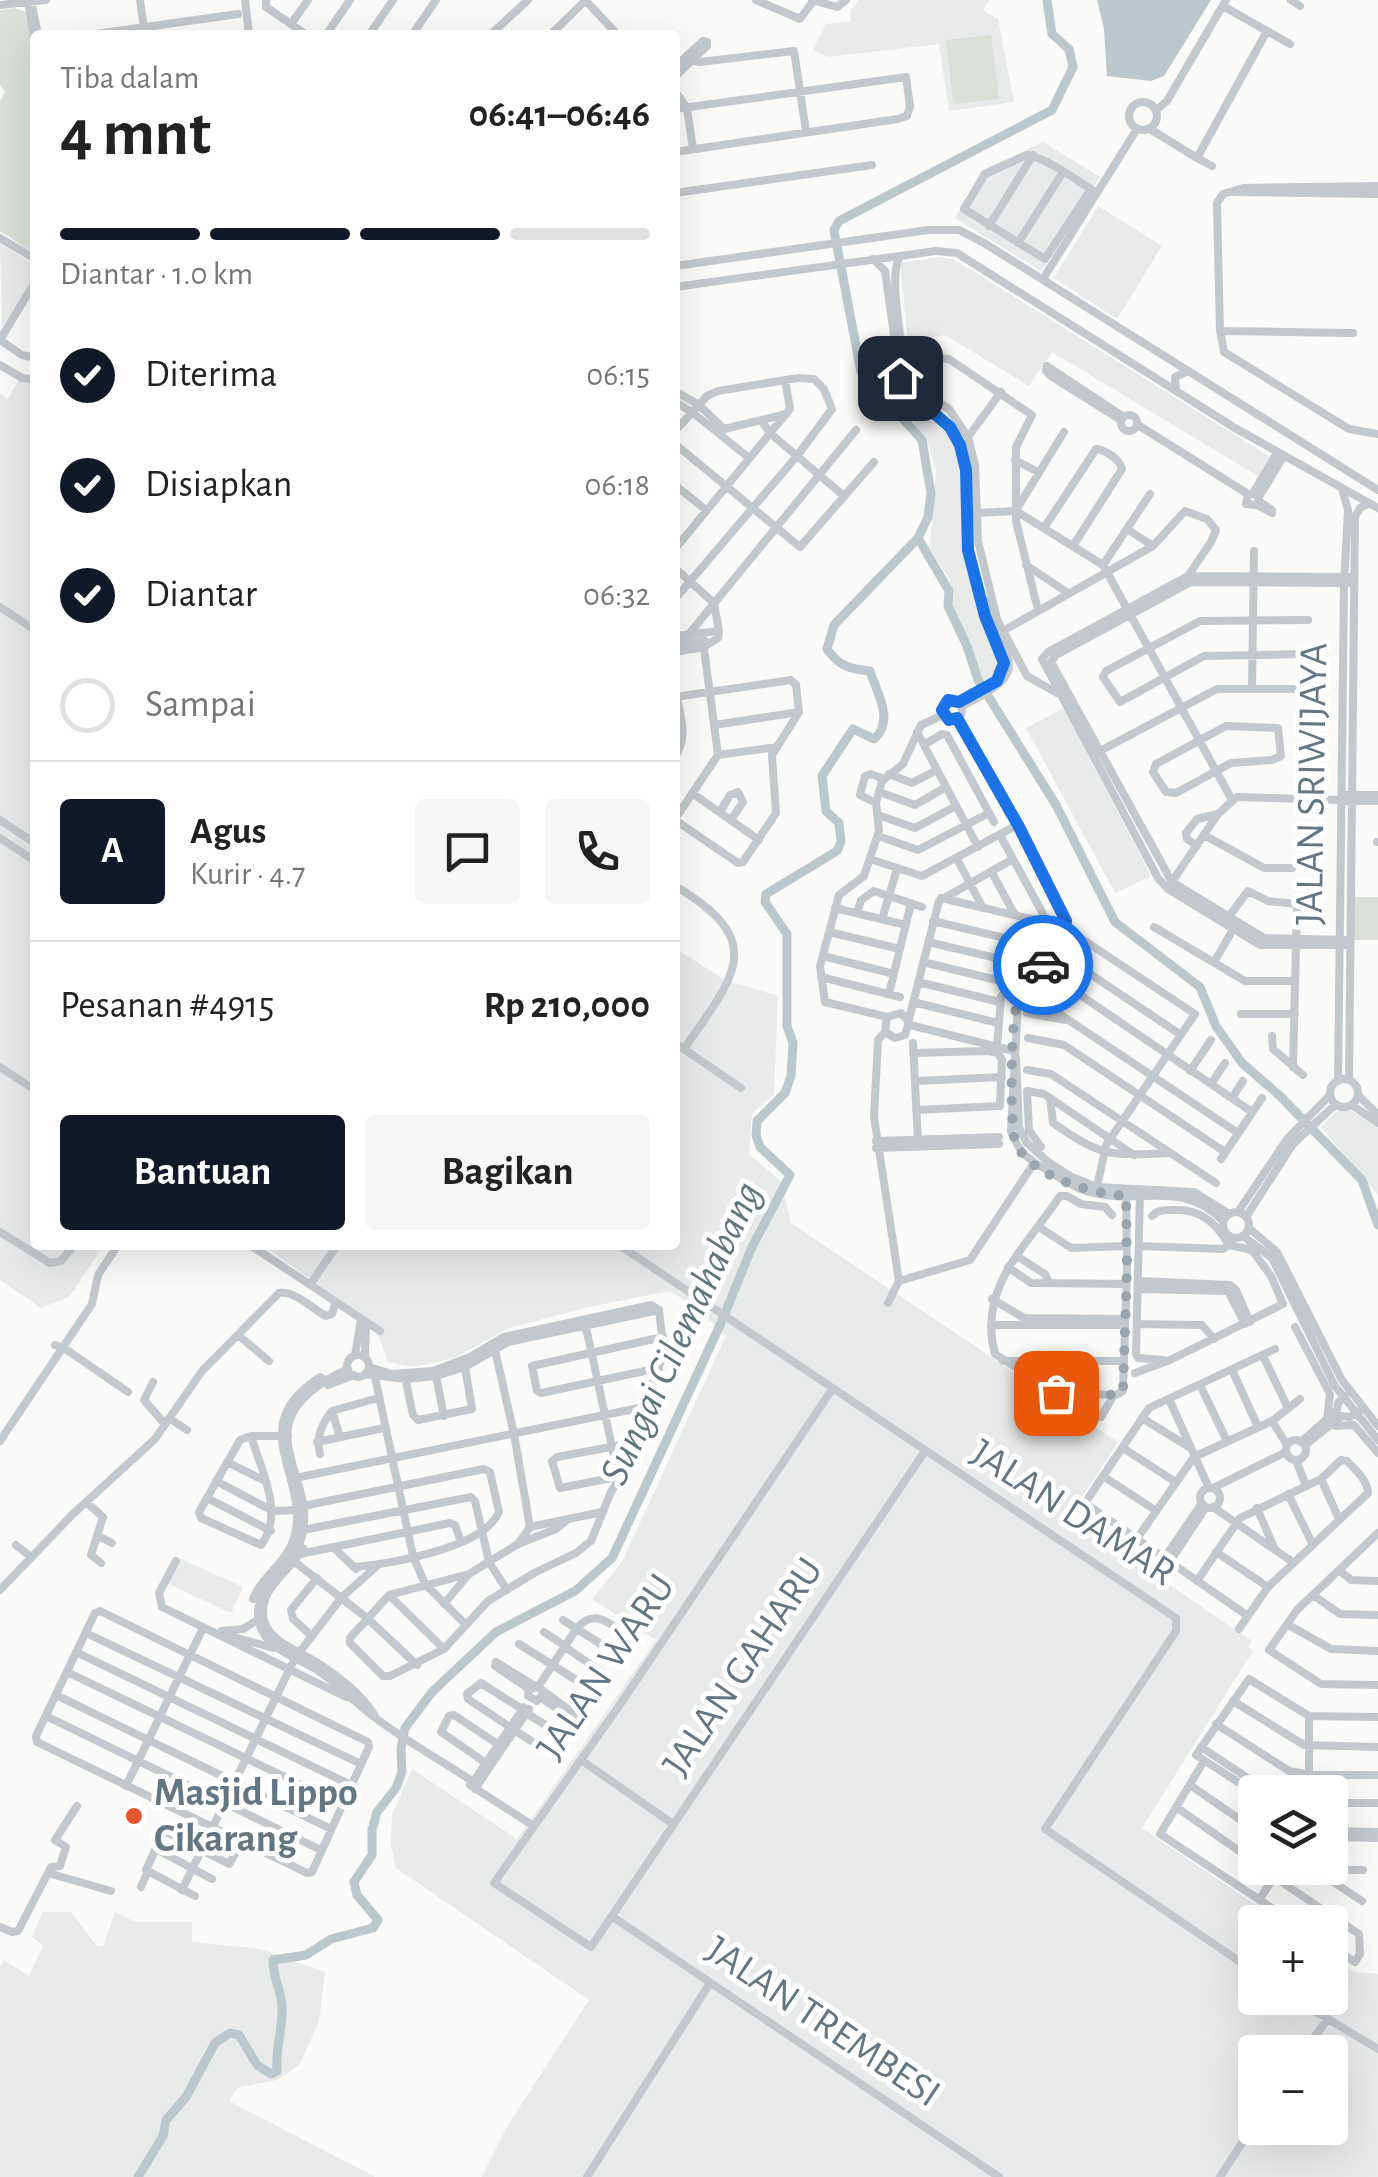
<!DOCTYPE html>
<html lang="id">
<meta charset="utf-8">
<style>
body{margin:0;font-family:"Alegreya Sans",sans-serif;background:#f6f6f6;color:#222;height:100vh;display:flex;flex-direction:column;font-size:38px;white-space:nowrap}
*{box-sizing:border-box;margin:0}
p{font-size:32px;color:#767676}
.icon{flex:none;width:55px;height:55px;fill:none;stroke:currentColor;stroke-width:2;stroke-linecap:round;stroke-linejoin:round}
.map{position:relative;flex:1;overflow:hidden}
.drawer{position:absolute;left:30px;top:30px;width:650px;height:1220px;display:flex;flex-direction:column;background:#fff;border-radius:10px;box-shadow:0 10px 40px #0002}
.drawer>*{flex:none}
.fabs{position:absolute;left:1238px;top:1775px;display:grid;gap:20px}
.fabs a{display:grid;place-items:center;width:110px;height:110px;border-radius:10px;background:#fff;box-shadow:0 10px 40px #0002;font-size:50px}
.pin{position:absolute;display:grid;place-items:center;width:85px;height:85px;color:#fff;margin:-42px;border-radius:20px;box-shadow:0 5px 15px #0006}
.courier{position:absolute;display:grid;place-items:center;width:100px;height:100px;margin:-50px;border:8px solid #1a73e8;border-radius:50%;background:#fff;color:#222;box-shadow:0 2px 12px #0007}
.summary em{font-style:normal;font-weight:700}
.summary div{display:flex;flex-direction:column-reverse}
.summary{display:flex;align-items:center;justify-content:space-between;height:170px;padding:0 30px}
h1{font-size:65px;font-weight:700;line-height:75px}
.bar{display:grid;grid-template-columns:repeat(4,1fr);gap:15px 10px;align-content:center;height:120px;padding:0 30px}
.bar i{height:12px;border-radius:8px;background:#e0e0e0}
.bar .selected{background:#111827}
.bar p{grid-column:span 4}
.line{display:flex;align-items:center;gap:25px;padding:0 30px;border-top:2px solid #e0e0e0}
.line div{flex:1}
.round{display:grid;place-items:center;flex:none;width:105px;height:105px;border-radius:10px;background:#f6f6f6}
ol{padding:0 30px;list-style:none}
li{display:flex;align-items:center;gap:30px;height:110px}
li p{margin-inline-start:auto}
li .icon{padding:10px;border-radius:50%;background:#111827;color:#fff;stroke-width:4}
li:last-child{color:#767676}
li i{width:55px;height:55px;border:5px solid #e0e0e0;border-radius:50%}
.cta{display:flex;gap:20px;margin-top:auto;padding:20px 30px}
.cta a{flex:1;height:115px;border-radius:10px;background:#111827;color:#fff;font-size:40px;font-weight:700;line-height:115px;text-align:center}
.cta a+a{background:#f6f6f6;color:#222}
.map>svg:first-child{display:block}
</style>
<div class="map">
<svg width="1378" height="2177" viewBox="0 0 1378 2177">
<rect width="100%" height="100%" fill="#fafaf8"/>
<path fill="#e8e9e9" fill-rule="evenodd" d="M858,0H989L983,10L998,19L1014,102L949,111L939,44L828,57L813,50L826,24L850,21L851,10Z
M1043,142L1100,177L1041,271L955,218L982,170Z
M1098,206L1162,246L1117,319L1054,278Z
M0,243L35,266V278L2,328Z
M938,257L952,259L968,268L1270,457L1258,476L1052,352L1029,386L945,335L908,341L900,263Z
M19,379L35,382V1245H104L69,1297L41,1308L0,1280V394L8,399Z
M919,414L929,418L934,415L948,430L960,454L963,540L981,615L999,655L1001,664L996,678L984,680L974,662L972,646L951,605L950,580L930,549L936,470L928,444L913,420Z
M1064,708L1151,876L1115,893L1026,728Z
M675,948L725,980L778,996L774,1094L752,1114L749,1154L782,1182L791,1223L1118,1442L1069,1517L1252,1641L1248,1647L1253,1651L1142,1828L1281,1922H1255V1998H1330V1956L1355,1972L1378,1974V2177H482L508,2125L589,2000L396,1868L391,1846L392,1815L412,1769L517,1839L656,1640L592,1599L622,1562L726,1336L699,1310L670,1291L584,1308L506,1329L455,1358L414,1367L388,1362L375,1326L263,1245H675ZM1255,2052H1330V2128H1255Z
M1338,1110L1352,1111L1378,1128V1195L1321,1127Z
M181,1559L243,1587L231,1613L169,1584Z
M43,1912H71L97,1946H103L115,1912L135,1922H192V1942L260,1949L325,1972L319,2022L299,2065L277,2080L237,2088L229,2101L375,2177H0V1966L4,1960L29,1976L43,1946L32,1936Z"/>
<path fill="#dadfd7" d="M15,8L26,12L35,86V254L0,231V101L5,92L0,85V10Z
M991,35L999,99L953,104L946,40Z
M1354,897H1378V940H1354Z"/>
<path fill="#bbc7cb" d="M1097,0H1211L1164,76L1151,81L1107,76L1104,29Z"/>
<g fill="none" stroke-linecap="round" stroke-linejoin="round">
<path stroke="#bbc7cb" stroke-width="9" d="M918,538L949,591L948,606L967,646L978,680L1056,805L1115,922L1200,987L1216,1026L1242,1063L1280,1096L1362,1180L1378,1225
M138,2177L163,2136L166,2120L186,2097L215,2043L230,2033L239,2035L257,2065L271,2074L277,2071C275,2049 283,2029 282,2007C282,1991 272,1977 273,1960L306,1955L331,1939L373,1928L378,1920L357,1895L354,1882L372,1855V1830L377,1812L396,1788L402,1772L401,1749L405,1728L432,1692L496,1632L575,1591L612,1558L721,1323L752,1247L790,1175L760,1147L756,1135L757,1121L785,1093L791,1076L793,1043L787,1026V934L765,902L766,894L837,851L841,842L839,823L826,811L822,776L853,729L874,739C895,721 877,693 870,671C849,669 839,666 827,649L834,625L918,538L928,517L931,493L922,440L861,372L834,230L839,221L1052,110L1073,67L1069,49L1052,34L1047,0"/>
<path stroke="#c3c8cc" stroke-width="8" d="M28,0L35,48
M31,0L38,35
M140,0L145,35
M245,0L249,35
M266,0V7L307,35
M585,0L618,35
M756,0L800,19L814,0
M812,0L837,7L846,0
M1291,0L1300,6
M0,5L46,0
M291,24L308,0
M1267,31L1290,44
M89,35L238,14
M326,35L350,0
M369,35L393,0
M412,35L436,0
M490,35L528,0
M550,35L585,1
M687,56L690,60L700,62L794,51L806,131
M675,67L703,41L707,42V46
M675,77L707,46
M675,91L687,108L693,149
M1129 116a14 14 0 1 1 28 0a14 14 0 1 1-28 0Z
M675,109L906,77L910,106L907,116L898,119L675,152
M1156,110L1167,101L1226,0
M1150,129L1197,158L1267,31L1223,6
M1197,158L1212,166
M1378,186L1243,188L1223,194L1217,203L1220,331L1224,352L1349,429L1378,434
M1091,189L1045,259L964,209L985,174L1027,155C1051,160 1076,180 1097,193
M1234,192L1378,194
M675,193L872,165
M989,226L1033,155
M0,238L35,259
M1018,243L1063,172
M900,256C888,276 902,339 904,365L906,376L917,390
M873,259L885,271L900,378L922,403L950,427L964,457L969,549L985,616L1003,656V670L997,681L959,702
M675,266L928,230H959L984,243L1378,490
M1043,279L1137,129
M35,282L0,340L22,355L35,358
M675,287L936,251L957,253L1235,428L1378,508
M1220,331L1353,333
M0,365L22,378L35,379
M675,391L699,405L724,429
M1176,391L1175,377L1188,371
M675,402L692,412L749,458
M1121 423a8 8 0 1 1 16 0a8 8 0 1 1-16 0Z
M1121,420L1051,376L1046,371L1047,366L1124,417
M762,422L771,434L844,496
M1138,425L1248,494H1256L1259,500L1257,505L1246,504L1248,494
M675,431L707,396L718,391L798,378L814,379L824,389L832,409L797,456L675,599
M720,434L724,429L786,414
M968,437L1001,392
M675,444L800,547L874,462
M1015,460L1038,472
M675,485L706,510
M1253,493L1277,453
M1259,497L1283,457
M1257,505L1272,513V510L1259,501
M1018,507L1064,432
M976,513L1016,511L1103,565L1232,800
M1044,528L1096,449C1105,450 1120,459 1122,469L1073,546
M1127,529L1153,546
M675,549L790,409L785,380
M1026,565L1068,593
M1103,565L1150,494
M675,568L714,603L719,631L675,636
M0,607L35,630
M1038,610L1016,521V447L1032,415L949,359L940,358L911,365L914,379L928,395L949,409L968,437L975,465L978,541L997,619L1027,676L1057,693
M1003,631L1153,546L1185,511L1207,519L1216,530L1211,542L1188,576
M689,634L856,430
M675,644L705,641
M675,652L704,647L718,638L719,631
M1304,654L1204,656L1120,702L1103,677L1106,671L1200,621L1308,620
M1252,689L1254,551
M675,697L791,680L796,685L799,712L772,755L776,813L743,862L738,863L675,820
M942 710a10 10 0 1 1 20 0a10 10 0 1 1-20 0Z
M962,706C1038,669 1003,663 987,601
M957,719L1017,825L1066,921L1062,936L1018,1004L1011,1131C1018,1151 1028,1160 1047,1170C1060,1178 1074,1188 1089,1192C1139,1206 1182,1178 1223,1221
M715,725L799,712
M1226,726L1278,728L1281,756L1272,760L1231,763L1176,793L1166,792L1153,772L1156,764Z
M917,732L978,847
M924,745L942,734L947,735L994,822
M1098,752L1217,689H1303
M718,755L777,747
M675,757C688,737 681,719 677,697
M889,774L912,783L937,770
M879,792L915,805L946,787
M692,793L759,840
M1346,795H1378
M876,803L860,795L865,776L871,774L884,779
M720,812L730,795L738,792L743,802L731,820
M878,815L915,828L956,806
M675,819L718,755L703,641
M0,820L35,843
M1000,835L1048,923
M1204,835L1264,868H1292
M878,836L918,850L989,813
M0,838L35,861
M1377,842H1378
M1197,846L1187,839L1186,833L1197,819L1218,814
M870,859L922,876L1017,825
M957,859L983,908
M991,871L1015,915
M1171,883L1218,814L1237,797L1378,801
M675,886C770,942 734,976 684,1049
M941,898L1048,923
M835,908L906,925
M857,913L861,900L874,891L922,907
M882,919L897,869
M1227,919L1248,891L1268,901L1297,904L1293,1067
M933,921L1034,945
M1154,927L1245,981H1295
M829,932L900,949
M1350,940L1264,938L1172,882L1051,662L1056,655L1191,582L1352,583
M928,942L1022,964
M1350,945H1260L1168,889L1158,878L1042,659L1048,652L1188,576L1353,577
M1062,955L1181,1035
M823,956L894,974
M923,962L1009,983
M1214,962L1234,928
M1052,970L1076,935L1195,1014L1106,1145L1097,1187
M1045,971L1252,1112
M821,977L900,997
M918,982L1000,1002
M1044,983L1028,1006L1027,1013L1066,1020
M889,994L911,903
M913,1002L998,1023
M1055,1011L1238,1133
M1053,1014L1083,969
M1241,1014H1295
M887,1017L885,1032L895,1038L905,1035L909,1022L901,1013L887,1017L825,1002L820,966L839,895L864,876L879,831L876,803L882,781L903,764L921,725L943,715
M909,1019L939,901L1013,859
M910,1025L1014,1051
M885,1032L878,1040L874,1117L899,1281L888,1303
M1272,1036L1273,1049L1303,1075
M1028,1038L1064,1045L1225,1152
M675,1043L741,1088
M913,1043L918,1142
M997,1047L1001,997L1048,923
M913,1053L988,1051L998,1053L1002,1060L1000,1106L916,1110
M1016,1058L1019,1128L1027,1143L1047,1161L1072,1177L1097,1187L1194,1192L1229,1214
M0,1067L35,1090
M1027,1070L1051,1074L1216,1183
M1190,1071L1211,1040
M1330 1093a14 14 0 1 1 28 0a14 14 0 1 1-28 0Z
M1349,1080L1355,517L1360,508L1369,503
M916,1081L1002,1077
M1338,1081L1344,583L1348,510L1342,489
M1211,1084L1225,1063
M1358,1095L1378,1115
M1050,1098L1053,1123C1102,1157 1110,1156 1169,1153
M1232,1098L1243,1081
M1352,1105L1378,1123
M876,1141L999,1137
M1041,1147L1029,1130L1027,1091L1044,1094L1134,1155
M876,1148L999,1144
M1221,1159L1262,1098
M1140,1193L1136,1354L1138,1358L1163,1360
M1238,1212L1287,1139L1330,1095
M1223 1225a13 13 0 1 1 26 0a13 13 0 1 1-26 0Z
M1112,1215L1105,1207L1081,1204L1067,1196H1060C1026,1247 977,1288 995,1354L1056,1393L1116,1395L1123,1391L1127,1268L1126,1189
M1152,1216C1159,1209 1165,1210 1175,1210C1201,1209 1216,1223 1229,1245
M1246,1217L1293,1144L1336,1104
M1039,1227L1071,1248L1126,1246
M1249,1228L1277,1252L1342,1380L1378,1426
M0,1232L50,1263L61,1261L74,1245
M1243,1236L1272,1258L1335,1386L1378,1440
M250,1245L380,1331
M619,1245L1176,1618V1631L1045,1829L1255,1972
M1017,1256L1045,1274L1049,1282
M1008,1267L1031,1283L1126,1284
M899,1281L970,1260L1034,1163
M1138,1281L1230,1285L1236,1290L1250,1322
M310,1285L337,1245
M1138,1289L1228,1291L1245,1324
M992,1299L1024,1318L1125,1319
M585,1323L619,1479
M1138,1324L1202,1325L1214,1339
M991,1325H1125
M1295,1327L1330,1394L1327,1419L1335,1426L1354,1425L1378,1453
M238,1335L269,1361
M55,1345L64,1348L128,1392
M494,1346L514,1434L530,1527
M355,1355L361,1320
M347 1366a11 11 0 1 1 22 0a11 11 0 1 1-22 0Z
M1263,1356L1288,1408
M365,1357L366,1323
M1003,1361H1124
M369,1367L392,1374L433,1371L470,1357L504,1337L651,1305L659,1310
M659,1368L541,1393L537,1391L532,1366L663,1337
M348,1369C229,1424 327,1478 299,1545C286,1575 239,1599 266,1637C278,1653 300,1659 317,1670C334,1681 348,1696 364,1709C399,1738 440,1759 478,1785
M1232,1370L1258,1427
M1135,1373L1170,1360L1283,1304L1271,1276L1252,1250L1229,1245L1223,1249L1139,1246
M365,1374L406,1379L436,1376L465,1367L508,1342L659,1310
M436,1376L444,1416
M375,1377L413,1556L425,1584L465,1624
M405,1377L413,1415L418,1420L472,1409L465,1367
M153,1382L144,1400L165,1424
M328,1385L354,1375
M1200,1385L1227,1441
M833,1388L619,1706L494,1883L591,1947L925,1451
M1169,1399L1209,1488
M332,1411L340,1437
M1101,1417L1114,1395
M169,1418L187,1430
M1142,1418L1189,1447
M1272,1421L1287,1445
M251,1436C261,1470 285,1514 261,1545L201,1518L199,1512L240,1440L251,1436H288
M1286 1450a10 10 0 1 1 20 0a10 10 0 1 1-20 0Z
M0,1441L92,1304L98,1275L118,1245
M317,1442L384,1428
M1301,1442L1337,1410L1338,1403L1345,1396
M1305,1445L1342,1416L1350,1417L1359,1411
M1123,1448L1174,1481
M320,1454C316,1437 321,1425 332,1411L378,1398
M1296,1460L1306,1486
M227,1462L263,1480
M1103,1476L1155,1510
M300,1477L644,1407
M617,1477L560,1488L552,1461L557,1457L643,1441
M1321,1479L1339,1519
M216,1481L273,1511L299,1510
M1213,1488L1286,1452
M1200 1498a10 10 0 1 1 20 0a10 10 0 1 1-20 0Z
M1288,1494L1313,1545
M207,1498L271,1531
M86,1502L103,1517L91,1555L101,1563
M308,1505L484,1469L490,1472L499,1512C484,1548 390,1564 354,1567
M1213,1507L1294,1563
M1257,1508L1275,1550
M530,1527L518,1544L469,1574L389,1595L350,1638V1643L383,1676H390L444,1649L488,1601L536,1572L576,1553L591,1541L611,1492L643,1441L644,1407L664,1353L659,1310
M530,1527L602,1512
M308,1529L471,1497L475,1501L489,1562L507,1590
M1378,1533L1297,1610L1269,1650L1321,1684L1378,1685
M98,1536L112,1543
M1136,1540L1194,1457L1272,1421L1300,1399
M518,1544L556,1529L567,1520
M16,1545L31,1557
M303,1548C294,1566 273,1579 266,1597C251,1636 293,1648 318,1663C338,1676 363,1695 375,1716
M334,1548L356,1569
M1216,1552L1268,1587
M300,1554L450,1523L455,1525L461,1542
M1163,1560L1202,1503
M176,1561L159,1593L162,1607L346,1697
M296,1563L367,1618L417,1665
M1169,1563L1206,1507
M1339,1570L1351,1580L1378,1581
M1197,1581L1240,1518L1321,1479L1341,1460L1347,1461C1355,1469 1368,1481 1368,1493L1268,1587L1239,1629
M0,1590L73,1514L155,1439L202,1371L279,1293C296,1291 311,1308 326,1316L332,1314L335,1304
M389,1595L444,1649
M1313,1595L1340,1614L1378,1615
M253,1599C263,1574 289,1562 295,1534C309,1476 243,1426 320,1377L325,1380
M444,1604L469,1574
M100,1611L368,1742L369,1747L312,1872L307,1873L37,1742L36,1736L95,1613Z
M1248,1616L1085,1503L1149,1408L1275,1349
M1287,1624L1331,1649L1378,1651
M222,1631L243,1629L259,1619
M544,1632L565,1646
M86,1633L361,1764
M311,1635L293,1619L291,1610L317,1578
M230,1636L274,1648
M519,1644L592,1690L603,1673L568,1649
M76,1652L351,1785
M67,1672L341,1804
M538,1687L577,1628C595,1608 608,1623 627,1635V1639L615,1653L563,1620
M529,1689L495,1666L496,1662L535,1686
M56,1695L331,1829
M541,1698L571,1718L576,1715L538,1687L529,1689L528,1696L537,1701L543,1694
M1233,1701L1304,1745L1378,1747
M522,1709L481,1683L467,1694L468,1699L540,1747L550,1750L558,1737L557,1732L526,1713
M46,1716L321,1850
M1309,1716V1792
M1216,1724L1289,1771L1310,1775H1378
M1201,1747L1269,1792
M581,1760L673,1824
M1204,1761L1160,1834L1293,1922
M486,1763L441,1732L449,1716L454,1715L499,1745
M473,1782L524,1707
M470,1785L532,1825
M1190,1785L1255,1830
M126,1786L203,1628
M475,1789L529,1709
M1255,1793L1196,1755L1249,1679L1309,1716L1378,1717
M1330,1803H1378
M1176,1807L1255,1862
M167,1824L146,1870L195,1896
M164,1831L229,1864L241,1843
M1330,1831L1378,1832
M1330,1837L1378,1838
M156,1849L212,1879
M1312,1868L1362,1901
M1317,1870H1363
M48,1873L111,1891
M1274,1877L1359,1934L1360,1954L1355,1962L1330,1947
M141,1887L148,1871
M182,1890L295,1658L342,1597L376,1567
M1259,1900L1280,1868
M613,1917L999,2177
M0,1927L12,1932L18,1931L48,1873L51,1867L60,1866L66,1847L55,1840L77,1806
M1293,1998L1378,2049
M1303,2052L1327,2020
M587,2177L710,1983
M1220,2177L1255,2123"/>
</g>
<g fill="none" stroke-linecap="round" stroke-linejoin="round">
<path stroke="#99a4ac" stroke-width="10" stroke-dasharray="0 18" d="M1043,965C1035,977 1023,991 1017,1004C1011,1019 1009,1130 1016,1144C1032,1177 1093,1194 1126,1196L1127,1268L1123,1391L1116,1395L1056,1393"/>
<path stroke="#1a73e8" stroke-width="12" d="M900,378L922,403L950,427L960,445L966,470L968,550L985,616L1004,663L997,681L959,702L948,700L942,710L949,720L957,718L1018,825L1066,921L1062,936L1043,965"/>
</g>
<circle fill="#e4572e" stroke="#fff" stroke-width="4" cx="134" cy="1816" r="10"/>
<g text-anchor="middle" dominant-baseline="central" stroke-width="10" stroke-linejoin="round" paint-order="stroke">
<g font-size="40" fill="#657683" stroke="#fff">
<text transform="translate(1312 784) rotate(-89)">JALAN SRIWIJAYA</text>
<text transform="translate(1073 1513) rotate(33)">JALAN DAMAR</text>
<text transform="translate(606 1667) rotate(-56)">JALAN WARU</text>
<text transform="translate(743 1667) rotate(-56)">JALAN GAHARU</text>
<text transform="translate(823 2022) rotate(34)">JALAN TREMBESI</text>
</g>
<g font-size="40" font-weight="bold" fill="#657683" stroke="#fff" text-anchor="start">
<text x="154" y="1793">Masjid Lippo<tspan x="154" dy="46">Cikarang</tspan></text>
</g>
<g font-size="42" font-style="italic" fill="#60757c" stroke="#fff">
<text transform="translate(681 1333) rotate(-65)">Sungai Cilemahabang</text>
</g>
</g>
</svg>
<div class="fabs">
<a><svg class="icon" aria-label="layers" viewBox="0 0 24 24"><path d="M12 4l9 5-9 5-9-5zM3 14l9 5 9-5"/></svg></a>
<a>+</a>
<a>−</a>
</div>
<div class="pin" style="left:1056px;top:1393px;background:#ea580c"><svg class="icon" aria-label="bag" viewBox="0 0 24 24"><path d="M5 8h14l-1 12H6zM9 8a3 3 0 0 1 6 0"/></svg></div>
<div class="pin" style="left:900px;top:378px;background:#1f2937"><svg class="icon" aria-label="home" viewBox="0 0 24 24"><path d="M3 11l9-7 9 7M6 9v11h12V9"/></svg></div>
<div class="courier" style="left:1043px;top:965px"><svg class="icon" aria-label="car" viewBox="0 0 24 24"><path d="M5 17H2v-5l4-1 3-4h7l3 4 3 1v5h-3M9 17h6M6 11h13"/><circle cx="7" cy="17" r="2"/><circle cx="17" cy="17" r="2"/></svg></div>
<section class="drawer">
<div class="summary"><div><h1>4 mnt</h1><p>Tiba dalam</p></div><em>06:41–06:46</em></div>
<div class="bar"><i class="selected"></i><i class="selected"></i><i class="selected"></i><i></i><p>Diantar · 1.0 km</p></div>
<ol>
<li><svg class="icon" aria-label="check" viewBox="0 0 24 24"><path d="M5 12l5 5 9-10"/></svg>Diterima<p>06:15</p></li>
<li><svg class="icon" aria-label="check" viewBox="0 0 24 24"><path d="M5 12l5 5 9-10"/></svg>Disiapkan<p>06:18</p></li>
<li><svg class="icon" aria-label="check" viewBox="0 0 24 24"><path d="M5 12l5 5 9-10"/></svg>Diantar<p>06:32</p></li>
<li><i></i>Sampai</li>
</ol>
<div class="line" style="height:180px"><b class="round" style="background:#111827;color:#fff">A</b><div><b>Agus</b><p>Kurir · 4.7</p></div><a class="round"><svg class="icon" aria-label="chat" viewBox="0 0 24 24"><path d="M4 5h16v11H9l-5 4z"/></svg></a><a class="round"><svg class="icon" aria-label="phone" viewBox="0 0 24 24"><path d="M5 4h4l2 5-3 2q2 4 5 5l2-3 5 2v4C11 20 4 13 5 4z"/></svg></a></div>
<div class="line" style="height:130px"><div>Pesanan #4915</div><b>Rp 210,000</b></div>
<div class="cta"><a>Bantuan</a><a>Bagikan</a></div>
</section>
</div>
